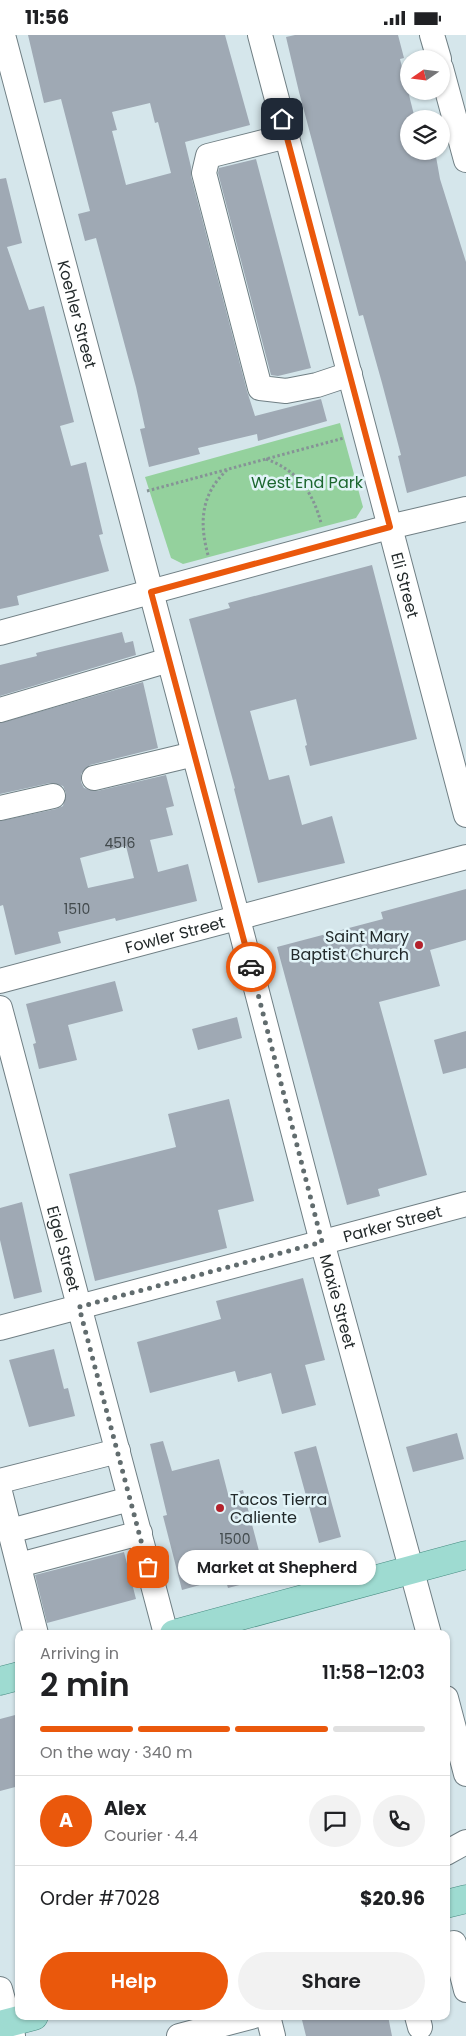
<!DOCTYPE html>
<meta charset="utf-8">
<style>
body{margin:0;font-family:Poppins,sans-serif;background:#f2f2f2;color:#202124;height:100vh;display:flex;flex-direction:column;font-size:19px;white-space:nowrap}
*{box-sizing:border-box;margin:0}
p{font-size:16px;color:#757577}
.icon{flex:none;width:28px;height:28px;fill:none;stroke:currentColor;stroke-width:2;stroke-linecap:round;stroke-linejoin:round}
.map{position:relative;flex:1;overflow:hidden}
.panel{position:absolute;left:15px;top:1595px;width:435px;height:390px;display:flex;flex-direction:column;background:#fff;border-radius:10px;box-shadow:0 1px 4px #0004}
.panel>*{flex:none}
.needle{width:32px;rotate:256deg}
.tools{position:absolute;left:400px;top:15px;display:grid;gap:10px}
.tools a{display:grid;place-items:center;width:50px;height:50px;border-radius:50%;background:#fff;box-shadow:0 1px 4px #0004;font-size:25px}
.pin{position:absolute;display:grid;place-items:center;width:42px;height:42px;color:#fff;margin:-21px;border-radius:10px;box-shadow:0 2px 8px #0006}
.courier{position:absolute;display:grid;place-items:center;width:50px;height:50px;margin:-25px;border:4px solid #ea580c;border-radius:50%;background:#fff;color:#222;box-shadow:0 1px 6px #0007}
.bubble{position:absolute;height:35px;border-radius:18px;background:#fff;box-shadow:0 1px 4px #0004;font-size:16px;font-weight:600;line-height:35px;text-align:center}
.overview em{font-style:normal;font-weight:600}
.overview div{display:flex;flex-direction:column-reverse}
.overview{display:flex;align-items:center;justify-content:space-between;height:85px;padding:0 25px}
h1{font-size:32px;font-weight:600;line-height:38px}
.bar{display:grid;grid-template-columns:repeat(4,1fr);gap:8px 5px;align-content:center;height:60px;padding:0 25px}
.bar i{height:6px;border-radius:4px;background:#e0e0e0}
.bar .active{background:#ea580c}
.bar p{grid-column:span 4}
.line{display:flex;align-items:center;gap:12px;padding:0 25px;border-top:1px solid #e0e0e0}
.line div{flex:1}
.round{display:grid;place-items:center;flex:none;width:52px;height:52px;border-radius:26px;background:#f2f2f2}
.cta{display:flex;gap:10px;margin-top:auto;padding:10px 25px}
.cta a{flex:1;height:58px;border-radius:30px;background:#ea580c;color:#fff;font-size:20px;font-weight:600;line-height:58px;text-align:center}
.cta a+a{background:#f2f2f2;color:#202124}
.status{display:flex;justify-content:space-between;align-items:center;height:35px;padding:0 25px;background:#fff;direction:ltr}
.status svg{height:14px;fill:currentColor}
.map>svg:first-child{display:block}
</style>
<div class="status"><b>11:56</b><svg viewBox="0 0 49 12"><path d="M0 12V9h3v3zM5 12V6h3v6zM10 12V3h3v9zM15 12V0h3v12zM26 1h20v11H26zM47 4h2v5h-2z"/></svg></div>
<div class="map">
<svg width="466" height="2001" viewBox="0 0 466 2001">
<rect width="100%" height="100%" fill="#d5e6eb"/>
<path fill="#94d19d" d="M340,388L363,472L356,483L183,529L171,523L145,442Z"/>
<path fill="#9fa9b4" fill-rule="evenodd" d="M28,0H225L250,90L185,107L191,132V141L247,356L255,381L321,364L327,386L258,406L257,399L198,413L200,419L149,432L140,394L145,393L136,352L96,203L85,206L78,179L90,176L61,64L44,68ZM150,68L155,88L158,87L171,138L126,150L112,96L117,95L112,77Z
M295,0H398L404,23L400,24L415,84H409V116H435L440,144L466,227V441L407,458L398,421L401,420L382,348L363,280L359,281L299,57L286,2Z
M256,124L311,333L278,341L271,340L218,138L219,133Z
M6,143L22,208L7,212L29,275L44,271L74,387L60,391L71,431L86,427L103,499L99,500L109,536L17,561L19,570L0,574V144Z
M372,530L417,704L310,731L305,711L307,710L296,664L250,676L269,745L289,740L302,790L332,781L345,828L258,848L234,754L235,753L189,584L230,573L228,568Z
M122,597L125,608L133,606L136,620L0,661V630L37,621L36,618Z
M143,647L158,713L90,730L81,739V747L84,753L97,756L166,740L174,771L166,773L173,800L150,805L158,837L188,829L197,866L116,886L115,883L58,897L61,908L15,920L3,870L0,871V786L56,774L63,771L66,758L63,751L50,748L0,759V688ZM126,811L134,843L88,853L80,823Z
M466,854V905L430,915L440,951L379,967L427,1140L378,1154L380,1161L347,1170L277,912L383,884L381,877Z
M115,946L123,976L68,990L77,1025L39,1034L33,1009L36,1008L26,969Z
M237,982L242,1003L198,1015L192,994Z
M466,996V1033L443,1039L434,1005Z
M229,1064L254,1166L218,1175L227,1213L95,1246L69,1139L176,1112L168,1079Z
M22,1167L42,1257L14,1264L0,1205V1173Z
M303,1243L325,1325L305,1330L316,1370L282,1379L271,1338L238,1347L235,1336L150,1358L137,1307L221,1284L216,1266Z
M54,1314L64,1354L68,1353L75,1381L29,1392L9,1325Z
M457,1398L464,1424L413,1437L406,1412Z
M163,1406L172,1436L219,1424L228,1459L243,1455L266,1543L228,1553L225,1543L182,1555L163,1481L167,1480L150,1409Z
M316,1411L341,1502L319,1508L294,1417Z
M124,1517L136,1564L47,1588L35,1540Z
M19,1679V1751L0,1756V1684Z
M301,1981H388L392,2001H306Z"/>
<g fill="none" stroke-linecap="round" stroke-linejoin="round">
<g stroke="#707f84" stroke-width="26">
<g id="minor">
<path id="s1" d="M3,0L238,884L322,1207L429,1599"/>
<path id="s2" d="M260,0L466,780"/>
<path d="M432,0L439,24"/>
<path d="M441,33L466,125"/>
<path d="M287,101L208,121L204,138L260,353L286,356L317,350L350,339"/>
<path d="M0,598L389,492L466,474"/>
<path d="M0,675L169,625"/>
<path d="M94,743L194,719"/>
<path d="M0,773L53,761"/>
<path id="s3" d="M0,946L466,822"/>
<path id="s4" d="M0,973L166,1599"/>
<path id="s5" d="M0,1293L466,1169"/>
<path d="M0,1446L118,1416"/>
<path d="M0,1457L36,1599"/>
<path d="M10,1496L130,1464"/>
<path d="M19,1530L140,1498"/>
<path d="M446,1663L466,1739"/>
<path d="M446,1818L466,1807"/>
<path d="M446,1910L454,1908L466,1955"/>
<path d="M0,1954L13,2001"/>
<path d="M268,1981L273,2001"/>
<path d="M417,1981L420,1992"/>
<path d="M179,2001L254,1981"/>
</g>
</g>
<g stroke="#498d83" stroke-width="29">
<path id="major" d="M174,1599L466,1520
M0,1646L19,1641
M446,1869L466,1864
M0,1990L34,1981"/>
</g>
<path stroke="#869396" stroke-width="3" stroke-dasharray="2.5 2.5" stroke-linecap="butt" d="M266,424C297,435 313,457 321,488
M147,456L344,403
M208,520C199,487 201,459 227,435"/>
<use href="#minor" stroke="#fff" stroke-width="24"/>
<use href="#major" stroke="#9edbd1" stroke-width="28"/>
</g>
<g fill="none" stroke-linecap="round" stroke-linejoin="round">
<path stroke="#616c6e" stroke-width="5" stroke-dasharray="0 9" d="M148,1532L79,1272L322,1207L251,932"/>
<path stroke="#ea580c" stroke-width="6" d="M251,932L151,557L390,492L282,84"/>
</g>
<g fill="#b3222c" stroke="#e2f4f8" stroke-width="2">
<circle cx="419" cy="910" r="5"/>
<circle cx="220" cy="1473" r="5"/>
</g>
<g text-anchor="middle" dominant-baseline="central" stroke-width="5" stroke-linejoin="round" paint-order="stroke">
<g font-size="14" fill="#424a4d">
<text x="120" y="808">4516</text>
<text x="77" y="874">1510</text>
<text x="235" y="1504">1500</text>
</g>
<g font-size="16" fill="#232a2b" stroke="#e2f4f8">
<text stroke="none"><textPath href="#s1" startOffset="289">Koehler Street</textPath></text>
<text stroke="none"><textPath href="#s2" startOffset="569">Eli Street</textPath></text>
<text stroke="none"><textPath href="#s3" startOffset="181">Fowler Street</textPath></text>
<text stroke="none"><textPath href="#s5" startOffset="406">Parker Street</textPath></text>
<text stroke="none"><textPath href="#s4" startOffset="249">Eigel Street</textPath></text>
<text stroke="none"><textPath href="#s1" startOffset="1310">Maxie Street</textPath></text>
</g>
<g font-size="16" fill="#1c662f" stroke="#e2f4f8">
<text x="307" y="447">West End Park</text>
</g>
<g font-size="16" fill="#232a2b" stroke="#e2f4f8" text-anchor="end">
<text x="409" y="901">Saint Mary<tspan x="409" dy="18">Baptist Church</tspan></text>
<text x="230" y="1464" text-anchor="start">Tacos Tierra<tspan x="230" dy="18">Caliente</tspan></text>
</g>
</g>
</svg>
<div class="tools">
<a><svg class="needle" viewBox="-14 -14 28 28"><path d="M0-13l5 13h-10z" fill="#e53935"/><path d="M0 13l5-13h-10z" fill="#757577"/></svg></a>
<a><svg class="icon" aria-label="layers" viewBox="0 0 24 24"><path d="M12 4l9 5-9 5-9-5zM3 14l9 5 9-5"/></svg></a>
</div>
<div class="pin" style="left:148px;top:1532px;background:#ea580c"><svg class="icon" aria-label="bag" viewBox="0 0 24 24"><path d="M5 8h14l-1 12H6zM9 8a3 3 0 0 1 6 0"/></svg></div>
<div class="pin" style="left:282px;top:84px;background:#1f2937"><svg class="icon" aria-label="home" viewBox="0 0 24 24"><path d="M3 11l9-7 9 7M6 9v11h12V9"/></svg></div>
<div class="courier" style="left:251px;top:932px"><svg class="icon" aria-label="car" viewBox="0 0 24 24"><path d="M5 17H2v-5l4-1 3-4h7l3 4 3 1v5h-3M9 17h6M6 11h13"/><circle cx="7" cy="17" r="2"/><circle cx="17" cy="17" r="2"/></svg></div>
<div class="bubble" style="left:178px;top:1515px;width:198px">Market at Shepherd</div>
<section class="panel">
<div class="overview"><div><h1>2 min</h1><p>Arriving in</p></div><em>11:58–12:03</em></div>
<div class="bar"><i class="active"></i><i class="active"></i><i class="active"></i><i></i><p>On the way · 340 m</p></div>
<div class="line" style="height:90px"><b class="round" style="background:#ea580c;color:#fff">A</b><div><b>Alex</b><p>Courier · 4.4</p></div><a class="round"><svg class="icon" aria-label="chat" viewBox="0 0 24 24"><path d="M4 5h16v11H9l-5 4z"/></svg></a><a class="round"><svg class="icon" aria-label="phone" viewBox="0 0 24 24"><path d="M5 4h4l2 5-3 2q2 4 5 5l2-3 5 2v4C11 20 4 13 5 4z"/></svg></a></div>
<div class="line" style="height:65px"><div>Order #7028</div><b>$20.96</b></div>
<div class="cta"><a>Help</a><a>Share</a></div>
</section>
</div>
